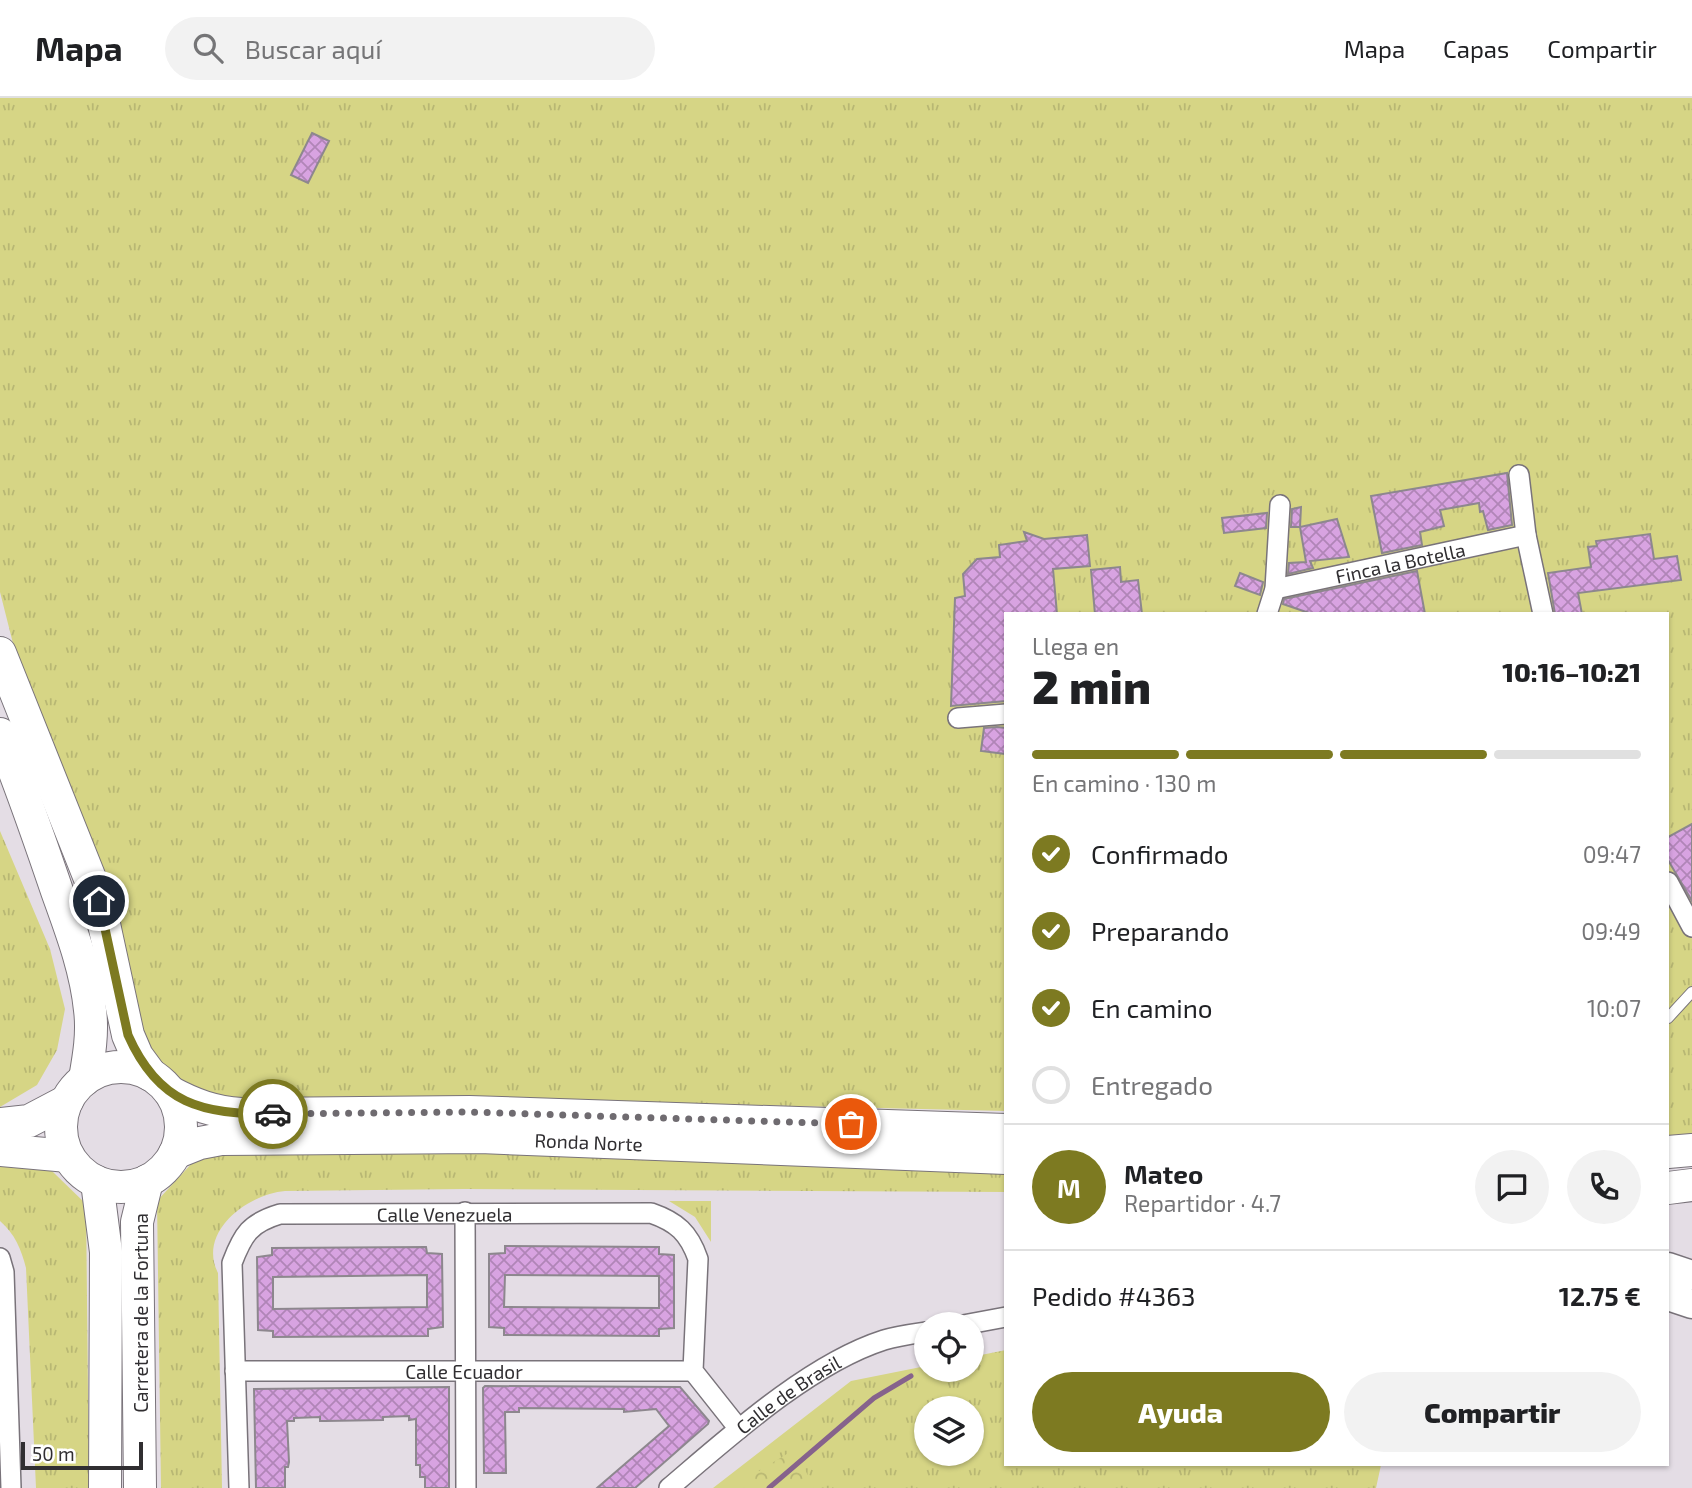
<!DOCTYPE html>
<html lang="es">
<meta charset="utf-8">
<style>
body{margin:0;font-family:"Exo 2",sans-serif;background:#f2f2f2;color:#202124;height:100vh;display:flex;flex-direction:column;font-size:26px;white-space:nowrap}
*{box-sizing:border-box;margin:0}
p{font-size:23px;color:#757577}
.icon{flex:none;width:38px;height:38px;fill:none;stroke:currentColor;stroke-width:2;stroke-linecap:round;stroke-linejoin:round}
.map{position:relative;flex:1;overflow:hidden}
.details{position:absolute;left:1004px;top:514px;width:665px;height:854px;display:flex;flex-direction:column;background:#fff;border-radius:0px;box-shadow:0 2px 5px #0004}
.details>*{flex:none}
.tools{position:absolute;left:914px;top:1214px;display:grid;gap:14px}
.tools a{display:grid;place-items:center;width:70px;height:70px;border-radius:50%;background:#fff;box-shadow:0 2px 5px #0004;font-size:35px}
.scale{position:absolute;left:21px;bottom:18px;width:122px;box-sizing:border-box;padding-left:7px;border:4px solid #302e31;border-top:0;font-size:19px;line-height:24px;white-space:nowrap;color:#302e31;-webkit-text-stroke:5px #fff;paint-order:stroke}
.pin{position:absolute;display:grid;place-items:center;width:60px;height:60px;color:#fff;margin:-30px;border:4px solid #fff;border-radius:50%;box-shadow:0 2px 7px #0007}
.courier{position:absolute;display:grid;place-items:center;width:70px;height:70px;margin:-35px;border:5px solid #7d7a21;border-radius:50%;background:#fff;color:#222;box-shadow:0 2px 9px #0007}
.summary em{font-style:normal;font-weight:800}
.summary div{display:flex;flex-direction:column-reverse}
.summary{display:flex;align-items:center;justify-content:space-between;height:119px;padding:0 28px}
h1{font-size:46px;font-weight:800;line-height:52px}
.bar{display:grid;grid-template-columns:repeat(4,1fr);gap:10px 7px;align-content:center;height:84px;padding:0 28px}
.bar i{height:9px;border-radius:5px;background:#e0e0e0}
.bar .on{background:#7d7a21}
.bar p{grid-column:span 4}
.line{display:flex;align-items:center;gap:18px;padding:0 28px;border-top:2px solid #e0e0e0}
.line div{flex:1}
.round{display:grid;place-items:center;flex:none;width:74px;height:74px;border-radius:37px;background:#f2f2f2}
ol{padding:0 28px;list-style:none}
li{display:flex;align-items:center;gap:21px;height:77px}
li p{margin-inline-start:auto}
li .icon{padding:7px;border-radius:50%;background:#7d7a21;color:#fff;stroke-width:4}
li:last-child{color:#757577}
li i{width:38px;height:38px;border:4px solid #e0e0e0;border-radius:50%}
.primary-button{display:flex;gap:14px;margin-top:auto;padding:14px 28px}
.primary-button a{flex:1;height:80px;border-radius:42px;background:#7d7a21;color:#fff;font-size:28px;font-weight:800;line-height:80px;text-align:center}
.primary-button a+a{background:#f2f2f2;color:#202124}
header{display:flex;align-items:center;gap:42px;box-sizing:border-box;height:98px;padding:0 35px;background:#fff;border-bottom:2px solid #e0e0e0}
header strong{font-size:33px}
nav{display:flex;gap:38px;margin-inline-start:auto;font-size:24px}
.search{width:490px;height:63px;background:#f2f2f2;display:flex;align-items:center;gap:18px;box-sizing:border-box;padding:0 24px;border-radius:38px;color:#757577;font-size:26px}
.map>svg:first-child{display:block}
</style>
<header>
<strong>Mapa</strong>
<div class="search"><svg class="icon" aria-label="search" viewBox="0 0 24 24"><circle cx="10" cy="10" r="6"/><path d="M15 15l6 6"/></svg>Buscar aquí</div>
<nav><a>Mapa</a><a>Capas</a><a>Compartir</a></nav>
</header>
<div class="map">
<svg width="1692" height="1390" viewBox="0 0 1692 1390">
<defs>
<pattern id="grass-tufts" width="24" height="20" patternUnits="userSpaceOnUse" patternTransform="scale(1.75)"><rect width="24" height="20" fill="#d6d585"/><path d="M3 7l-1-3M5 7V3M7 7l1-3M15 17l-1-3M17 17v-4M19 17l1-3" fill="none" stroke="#b8b773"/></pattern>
<pattern id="forest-crowns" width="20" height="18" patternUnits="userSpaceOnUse" patternTransform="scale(1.75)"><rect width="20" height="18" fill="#d6d585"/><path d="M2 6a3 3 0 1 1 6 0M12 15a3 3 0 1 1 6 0" fill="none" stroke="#b8b773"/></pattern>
<pattern id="building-cross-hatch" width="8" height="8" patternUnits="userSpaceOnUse" patternTransform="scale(1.75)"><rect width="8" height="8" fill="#d8a3e1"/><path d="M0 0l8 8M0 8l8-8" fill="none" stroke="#b085b7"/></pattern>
</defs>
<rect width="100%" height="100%" fill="#e4dde5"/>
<path fill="url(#grass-tufts)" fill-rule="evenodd" d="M0,0H1692V1043L1668,1045V516H1006V1013L371,998L206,1001L190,992L148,950L21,577L0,494Z
M0,733L50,851L65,911L57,952L37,987L0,1009Z
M434,1051L1006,1070V1094L464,1091L285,1093C248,1096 197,1134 218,1175L222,1390H161L157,1103L193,1064L207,1057Z
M0,1064L38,1065L53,1074L86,1106L89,1390H36L26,1170C21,1151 15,1136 0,1123Z
M669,1103H711V1144L695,1119Z
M1006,1252V1367H1381L1376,1390H713L851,1283L926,1268V1272H971V1259ZM926,1311H971V1356H926Z"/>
<path fill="url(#forest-crowns)" d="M795,1351L814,1390H731Z"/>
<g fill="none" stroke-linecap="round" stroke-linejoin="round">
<path stroke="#86628c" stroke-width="5" d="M769,1390L874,1300L911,1278"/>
</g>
<path fill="url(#building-cross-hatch)" stroke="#8d878e" stroke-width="2" fill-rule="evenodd" d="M312,35L329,43L308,85L291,77Z
M1507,375L1512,427L1488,432L1483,413L1480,414L1479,405L1440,412L1444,428L1420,434L1422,447L1382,455L1371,398Z
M1301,409L1300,429H1291L1292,411Z
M1267,415L1266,430L1224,435L1222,420Z
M1337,421L1349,459L1310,463L1313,470L1288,476L1289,465L1306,464L1300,429Z
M1024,434L1044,441L1087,437L1090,468L1053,471L1057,516H1006V603L951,608L955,500L965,498L963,476L977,461L1000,459L999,447L1027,443Z
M1650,436L1654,461L1677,458L1681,482L1578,495L1582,516H1555L1548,475L1591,469L1588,449L1597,448L1596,443Z
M1120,469L1121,484L1138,482L1142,516H1095L1091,472Z
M1417,473L1425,516H1312L1283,506L1284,501Z
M1240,475L1263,484L1260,497L1235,488Z
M997,629L1006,630V656L981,653L984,630Z
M1692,726V803L1668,762V739Z
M505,1148L659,1149V1156L674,1157V1230L659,1231V1238L504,1237V1230L489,1229V1156L505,1155ZM505,1177L659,1178V1210L504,1209Z
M426,1149L427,1155L442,1156L443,1229L428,1231V1238L273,1239V1233L258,1232L257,1159L272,1157V1150ZM427,1177V1209L273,1211V1179Z
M485,1288L680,1289L709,1323L708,1326L635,1390H597L669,1328L656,1311L624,1314V1311L519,1310V1314H505L506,1375H484L483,1290Z
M449,1289V1390H425V1379H420V1367H416V1321L409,1322V1318L383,1319V1322L325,1323H320V1319L294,1320V1323H287L289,1364L288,1369H285V1390H256L254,1291Z"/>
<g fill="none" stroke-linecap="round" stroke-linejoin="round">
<g stroke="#79737a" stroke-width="12">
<path id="service" d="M1668,920L1692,894"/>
</g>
<g stroke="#79737a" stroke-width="22">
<g id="minor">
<path d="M1519,377L1526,437L1543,516"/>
<path id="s1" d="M1275,491L1526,437"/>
<path d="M1267,516L1275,491L1280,407"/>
<path d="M958,620L1006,616"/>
<path d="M1668,784L1692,829"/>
<path d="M465,1114L466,1390"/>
<path d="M0,1160L4,1174L11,1390"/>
<path d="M963,1227L1006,1219"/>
<path id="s2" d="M235,1273H693"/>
<path id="s3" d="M239,1390L232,1165C243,1136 250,1125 280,1116L651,1115C677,1124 689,1135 698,1161L693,1273L739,1331"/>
<path id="s4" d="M669,1390C729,1339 809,1266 884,1242C897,1238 912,1236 926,1234"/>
</g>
</g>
<g stroke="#79737a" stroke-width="31">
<path id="secondary" d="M1668,1169L1692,1177
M1668,1198L1692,1206"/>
</g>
<g stroke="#79737a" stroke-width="34">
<g id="primary">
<path d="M0,555L99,803L128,937L137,958L151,977"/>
<path d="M0,636C21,688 39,740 57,793C71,832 86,871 90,912C93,935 89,958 85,981"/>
<circle cx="121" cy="1029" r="60"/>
<path d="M170,994C194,1007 214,1014 241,1016L469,1014L1006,1032"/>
<path d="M0,1026L29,1023L67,1003"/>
<path d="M0,1052L68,1058"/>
<path d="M1668,1054L1692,1052"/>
<path id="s5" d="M175,1055L200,1045L221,1041L480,1039L1006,1060"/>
<path d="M97,1084L106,1154L105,1390"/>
<path d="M1668,1090L1692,1087"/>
<path d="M140,1390L137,1124L147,1083"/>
</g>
</g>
<use href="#service" stroke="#fff" stroke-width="10"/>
<use href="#minor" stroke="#fff" stroke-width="19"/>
<use href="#secondary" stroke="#fff" stroke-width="28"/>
<use href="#primary" stroke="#fff" stroke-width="32"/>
</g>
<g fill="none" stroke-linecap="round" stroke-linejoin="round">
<path stroke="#6f6b70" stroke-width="7" stroke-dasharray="0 12.6" d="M273,1016L469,1014L851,1026"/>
<path stroke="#7d7a21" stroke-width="9" d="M99,803L128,937C159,1007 202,1016 273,1016"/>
</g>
<g text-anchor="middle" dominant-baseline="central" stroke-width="6" stroke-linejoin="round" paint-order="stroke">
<g font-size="19" fill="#302e31" stroke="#fff">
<text stroke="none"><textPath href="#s1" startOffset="128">Finca la Botella</textPath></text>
<text stroke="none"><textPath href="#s5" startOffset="416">Ronda Norte</textPath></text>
<text stroke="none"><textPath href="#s3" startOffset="462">Calle Venezuela</textPath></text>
<text transform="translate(140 1215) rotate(-90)">Carretera de la Fortuna</text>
<text stroke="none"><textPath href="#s2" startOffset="229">Calle Ecuador</textPath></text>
<text stroke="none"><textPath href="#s4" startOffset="152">Calle de Brasil</textPath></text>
</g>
</g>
</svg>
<div class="tools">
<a><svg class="icon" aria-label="locate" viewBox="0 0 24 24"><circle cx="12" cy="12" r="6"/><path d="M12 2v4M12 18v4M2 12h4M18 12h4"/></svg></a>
<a><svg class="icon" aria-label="layers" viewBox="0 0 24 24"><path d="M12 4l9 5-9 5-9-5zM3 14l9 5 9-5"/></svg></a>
</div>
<div class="scale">50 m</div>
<div class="pin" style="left:851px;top:1026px;background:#ea580c"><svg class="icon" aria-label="bag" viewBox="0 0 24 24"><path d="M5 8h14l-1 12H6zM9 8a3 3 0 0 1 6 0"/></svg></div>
<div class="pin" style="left:99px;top:803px;background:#1f2937"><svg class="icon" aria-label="home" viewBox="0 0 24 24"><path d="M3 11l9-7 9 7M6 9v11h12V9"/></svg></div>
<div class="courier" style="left:273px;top:1016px"><svg class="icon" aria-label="car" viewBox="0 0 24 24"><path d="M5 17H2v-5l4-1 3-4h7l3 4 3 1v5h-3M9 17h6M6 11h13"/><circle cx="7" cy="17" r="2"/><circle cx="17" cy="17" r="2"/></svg></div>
<section class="details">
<div class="summary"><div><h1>2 min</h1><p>Llega en</p></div><em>10:16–10:21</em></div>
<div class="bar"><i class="on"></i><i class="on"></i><i class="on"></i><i></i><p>En camino · 130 m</p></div>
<ol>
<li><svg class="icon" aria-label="check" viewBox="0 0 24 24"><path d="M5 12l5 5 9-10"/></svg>Confirmado<p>09:47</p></li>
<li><svg class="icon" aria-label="check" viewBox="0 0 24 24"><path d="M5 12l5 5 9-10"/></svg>Preparando<p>09:49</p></li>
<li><svg class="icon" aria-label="check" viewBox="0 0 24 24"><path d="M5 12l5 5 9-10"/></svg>En camino<p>10:07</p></li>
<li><i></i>Entregado</li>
</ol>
<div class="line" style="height:126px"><b class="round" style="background:#7d7a21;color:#fff">M</b><div><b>Mateo</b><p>Repartidor · 4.7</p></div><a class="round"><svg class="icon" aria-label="chat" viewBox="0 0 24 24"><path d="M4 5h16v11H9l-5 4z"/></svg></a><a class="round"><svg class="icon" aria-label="phone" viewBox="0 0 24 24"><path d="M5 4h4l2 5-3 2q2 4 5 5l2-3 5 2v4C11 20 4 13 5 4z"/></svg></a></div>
<div class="line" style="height:91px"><div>Pedido #4363</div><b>12.75 €</b></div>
<div class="primary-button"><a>Ayuda</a><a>Compartir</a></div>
</section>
</div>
